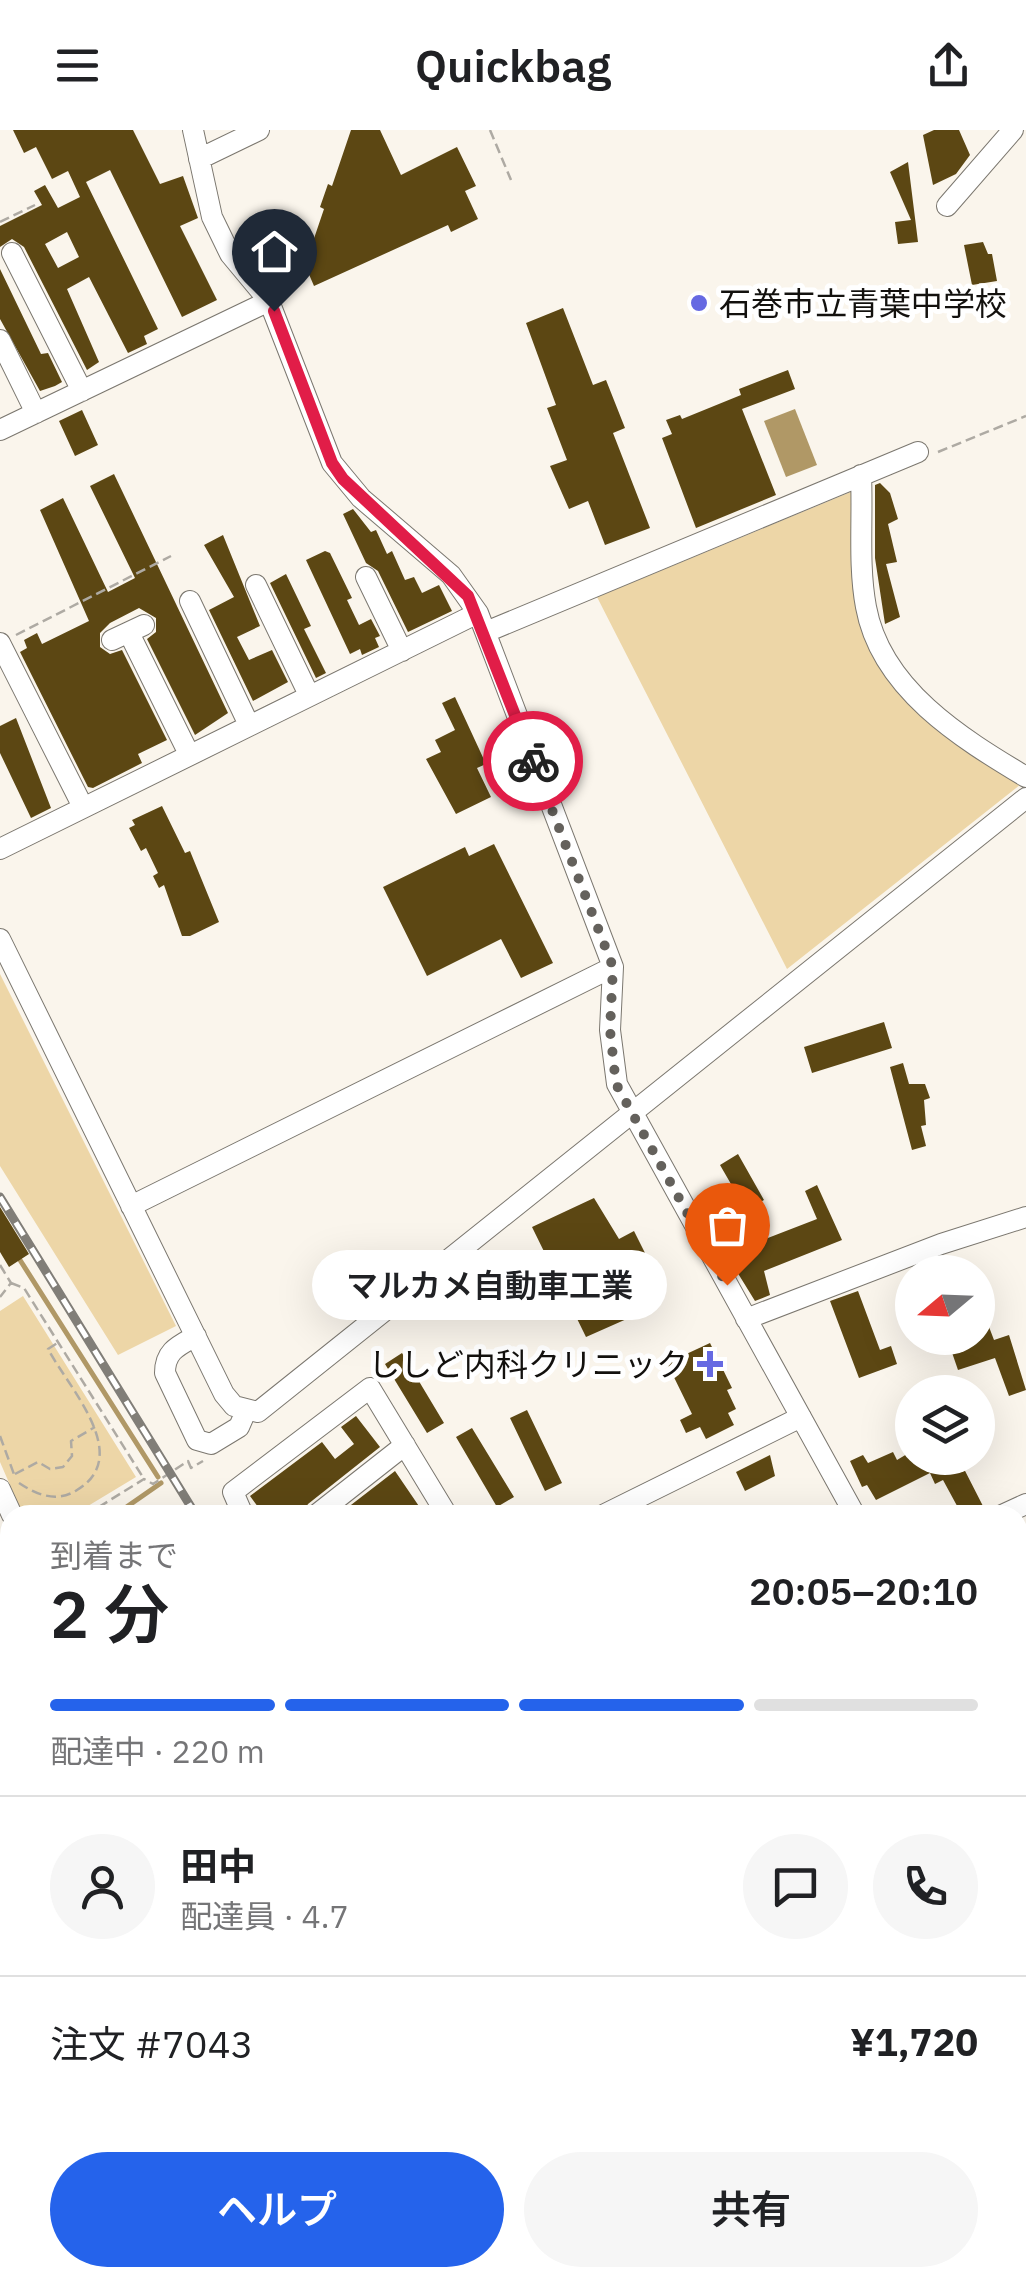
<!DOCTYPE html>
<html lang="ja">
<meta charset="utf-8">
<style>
body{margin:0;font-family:"IBM Plex Sans","Noto Sans JP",sans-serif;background:#f6f6f6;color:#202124;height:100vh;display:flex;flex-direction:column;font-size:38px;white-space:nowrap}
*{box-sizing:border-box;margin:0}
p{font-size:32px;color:#757577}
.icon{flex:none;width:55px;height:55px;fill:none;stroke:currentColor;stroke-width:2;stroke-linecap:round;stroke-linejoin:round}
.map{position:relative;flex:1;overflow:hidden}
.panel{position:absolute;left:0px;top:1375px;width:1028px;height:782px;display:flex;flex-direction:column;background:#fff;border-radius:30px 30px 0 0;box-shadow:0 10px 40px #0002}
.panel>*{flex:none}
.needle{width:65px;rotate:251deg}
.fabs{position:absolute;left:895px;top:1125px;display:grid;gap:20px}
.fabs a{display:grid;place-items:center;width:100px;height:100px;border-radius:50%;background:#fff;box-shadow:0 10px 40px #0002;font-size:50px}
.pin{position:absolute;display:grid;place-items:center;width:85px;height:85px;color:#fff;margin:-102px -42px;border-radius:50% 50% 50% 0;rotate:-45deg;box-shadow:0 0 10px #0007}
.pin .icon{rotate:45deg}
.courier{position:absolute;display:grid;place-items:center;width:100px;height:100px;margin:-50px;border:8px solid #e11d48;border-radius:50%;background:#fff;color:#222;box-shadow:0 2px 12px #0007}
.bubble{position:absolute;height:70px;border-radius:35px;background:#fff;box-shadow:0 10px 40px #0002;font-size:32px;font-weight:600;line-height:70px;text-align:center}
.overview em{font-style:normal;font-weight:600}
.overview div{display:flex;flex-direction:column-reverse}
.overview{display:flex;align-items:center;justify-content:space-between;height:170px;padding:0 50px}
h1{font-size:65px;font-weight:600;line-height:75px}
.bar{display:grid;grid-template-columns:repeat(4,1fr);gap:15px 10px;align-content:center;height:120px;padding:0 50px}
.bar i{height:12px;border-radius:8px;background:#e0e0e0}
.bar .on{background:#2563eb}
.bar p{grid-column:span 4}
.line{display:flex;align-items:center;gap:25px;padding:0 50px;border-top:2px solid #e0e0e0}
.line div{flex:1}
.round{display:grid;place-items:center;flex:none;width:105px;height:105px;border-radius:52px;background:#f6f6f6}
.action{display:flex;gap:20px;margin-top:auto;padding:20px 50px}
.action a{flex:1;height:115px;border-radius:60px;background:#2563eb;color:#fff;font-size:40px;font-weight:600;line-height:115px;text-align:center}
.action a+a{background:#f6f6f6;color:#202124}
header{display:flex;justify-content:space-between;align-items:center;height:130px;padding:0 50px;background:#fff;font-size:45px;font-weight:600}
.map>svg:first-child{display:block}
</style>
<header><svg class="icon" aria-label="menu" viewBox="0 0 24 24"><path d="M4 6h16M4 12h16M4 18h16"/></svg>Quickbag<svg class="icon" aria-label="share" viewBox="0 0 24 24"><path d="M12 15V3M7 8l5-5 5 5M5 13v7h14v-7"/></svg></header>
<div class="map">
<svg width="1026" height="2156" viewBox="0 0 1026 2156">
<rect width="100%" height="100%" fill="#faf5ec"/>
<path fill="#edd6a7" d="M858,359L862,481L907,567L1025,651L787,839L597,467Z
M0,844L176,1196L118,1225L0,1036Z
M23,1166L136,1347L73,1385H23L0,1332V1181Z"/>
<path fill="#b09866" d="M795,279L817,335L786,347L764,291Z"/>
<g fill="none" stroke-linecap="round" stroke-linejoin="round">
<path stroke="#b09866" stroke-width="5" d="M20,1130L158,1347
M115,1385L161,1353
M0,1457L10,1451
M0,1568L10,1584"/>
</g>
<path fill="#5c4713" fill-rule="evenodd" d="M13,0H133L160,54L183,46L198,88L180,96L217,170L182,187L110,40L86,52L158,199L144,206L147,214L128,223L89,147L67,159L99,232L87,240L24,117L12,109L0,117V96L42,75L34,61L45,55L58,78L80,67L68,41L52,49L36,17L24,23ZM67,102L79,127L58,138L45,114Z
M351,0H380L401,45L457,17L476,56L465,61L478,89L451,102L448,95L314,156L305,135L324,79L320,77L328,54L332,56Z
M934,0H959L970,25L956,44L933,55L923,5Z
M908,32L918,112L898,114L895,92L911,90L890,42Z
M983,112L988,124H992L997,151L972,155L964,115Z
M0,139L41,224L48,223L62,252L55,256L40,261L0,189Z
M563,178L593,255L606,250L625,298L613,303L650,398L605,415L588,371L569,379L550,336L567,330L547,278L556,275L526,193Z
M788,240L795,259L742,279L776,365L696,398L662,308L672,304L666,290L680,285L682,289L741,265L739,259Z
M82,280L98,315L75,326L59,291Z
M114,344L228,583L195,605L147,509L156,502V488L139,478L110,493L100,503V517L110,524L122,520L167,610L138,624L142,633L93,658L88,657L20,522L27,518L24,510L37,503L42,514L89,491L40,380L63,368L108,462L135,448L90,356Z
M880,353L890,363L898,389L888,394L897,432L886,434L900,487L885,494L875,428V355Z
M353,379L371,402L376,400L387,424L392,421L405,450L414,447L422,463L439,455L452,481L408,502L378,441L366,433L343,384Z
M223,405L260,496L237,507L249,530L272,520L288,552L253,571L209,480L234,467L204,415Z
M325,421L330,423L352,468L347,470L359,495L371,489L380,506L375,508L379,517L362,525L360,519L350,524L306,430Z
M286,444L311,496L304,499L326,543L316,548L270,453Z
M455,567L486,634L477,638L491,667L456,684L426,629L441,622L435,610L455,600L442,573Z
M16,588L51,678L31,688L0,623V596Z
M162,676L185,723L190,721L219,792L190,806H182L164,755L159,758L153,746L158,743L146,718L141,721L129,698L135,695L132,690Z
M494,714L553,833L521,848L501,809L427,846L383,757L465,717L469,726Z
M884,892L892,918L812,943L804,917Z
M903,933L909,954H925L930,968L924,970L926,995L921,996L926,1016L912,1020L890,937Z
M738,1024L764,1070L746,1080L720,1035Z
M817,1055L842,1110L764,1141L770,1165L755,1171L726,1124L817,1089L805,1061Z
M594,1068L619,1109L634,1101L655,1143L649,1161L656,1176L586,1207L532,1097Z
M0,1077L29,1124L9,1137L0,1122Z
M858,1161L880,1220L891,1216L897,1234L859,1248L830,1171Z
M978,1168L994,1210L1009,1205L1026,1260L1009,1266L995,1228L958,1240L947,1208H978Z
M710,1213L732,1258L727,1260L736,1279L728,1283L734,1295L706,1309L700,1297L686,1303L680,1290L692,1284L667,1233Z
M402,1223L444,1293L427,1303L385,1234Z
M527,1280L562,1353L545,1361L510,1288Z
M356,1286L380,1317L308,1374L302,1385H264L250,1366L322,1312L335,1329L354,1314L341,1297Z
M472,1298L514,1367L497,1377L456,1307Z
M912,1321V1328H951L955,1336L961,1333L985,1380L962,1385L943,1350L935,1354L930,1343L876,1370L867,1355L862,1357L850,1331L863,1325L868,1333L893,1322L897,1330Z
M770,1325L775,1346L745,1361L736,1342Z
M395,1341L425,1385H338Z"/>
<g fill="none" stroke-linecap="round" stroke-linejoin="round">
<g stroke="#7b776f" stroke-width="22">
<path id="minor" d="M193,0L212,87L230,124L269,171L332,333L361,368L451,445L478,483L613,837L610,900L617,954L855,1385
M199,29L259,0
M947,76L1013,0
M12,123L82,261
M0,210L36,283
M0,300L269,171
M861,345C863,388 858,435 866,477C881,559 961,608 1026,647
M366,447L402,521
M256,455L309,565
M190,471L249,595
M486,502L918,322
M129,503L189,624
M112,510L144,495
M0,513L83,677
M0,719L478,483
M0,809L224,1264L234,1276L258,1282L1026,668
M131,1076L613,837
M746,1189L941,1114L1026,1087
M196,1206C178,1216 165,1221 165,1243L197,1310L211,1314L239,1297L246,1281
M0,1359L12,1385
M243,1385L233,1362L370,1258L447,1385
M316,1385L405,1315
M603,1385L801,1287
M1002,1385L1026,1374
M0,1436L10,1431
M1018,1690L1025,1704
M1018,2048L1026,2047
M524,2148L530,2156
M868,2148L872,2156
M963,2148L967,2156
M68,2156L87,2148
M1012,2156L1026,2151"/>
</g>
<path stroke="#aeaaa3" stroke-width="2.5" stroke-dasharray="10 5" stroke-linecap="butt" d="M490,0L511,50
M0,92L35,75
M938,322L1026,286
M16,505L171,426
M0,1135L11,1153L0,1167
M11,1153L24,1158L144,1349
M0,1306L15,1347
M15,1344L38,1332L50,1339L63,1337L72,1326L71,1311L95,1297
M19,1353C37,1365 57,1373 77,1360C134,1326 68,1257 48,1219L59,1212
M86,1385L144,1349L153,1354L188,1331L191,1338L203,1331
M0,1558L10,1575
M1018,2000L1026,1997"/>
<use href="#minor" stroke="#fff" stroke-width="20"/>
<g stroke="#817e78" stroke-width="9">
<path id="rail" d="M0,1067L196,1385
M668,2148L674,2156"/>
</g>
<use href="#rail" stroke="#fff" stroke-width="5" stroke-dasharray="15" stroke-linecap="butt"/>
</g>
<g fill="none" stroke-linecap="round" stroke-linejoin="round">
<path stroke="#64615c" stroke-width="10" stroke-dasharray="0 18" d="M533,631L613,837L610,900L616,954L727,1155"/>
<path stroke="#e11d48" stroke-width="12" d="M274,181L332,333L343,349L468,466L533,631"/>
</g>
<g fill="#6669e2" stroke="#fff" stroke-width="4">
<circle cx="699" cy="173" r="10"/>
<path d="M705 1219h10v10h10v10h-10v10h-10v-10h-10v-10h10z"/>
</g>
<g text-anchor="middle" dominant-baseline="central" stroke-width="10" stroke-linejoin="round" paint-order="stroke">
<g font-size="32" fill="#13110e" stroke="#fff" text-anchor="start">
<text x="719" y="173">石巻市立青葉中学校</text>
<text x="688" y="1234" text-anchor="end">ししど内科クリニック</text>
</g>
</g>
</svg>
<div class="fabs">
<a><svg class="needle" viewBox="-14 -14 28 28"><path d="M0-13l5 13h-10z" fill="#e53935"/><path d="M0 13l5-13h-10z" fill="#757577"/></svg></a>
<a><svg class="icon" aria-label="layers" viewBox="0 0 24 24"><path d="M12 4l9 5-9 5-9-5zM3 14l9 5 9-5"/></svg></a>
</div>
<div class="pin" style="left:727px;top:1155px;background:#ea580c"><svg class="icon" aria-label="bag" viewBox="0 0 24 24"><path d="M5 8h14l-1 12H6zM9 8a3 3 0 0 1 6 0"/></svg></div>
<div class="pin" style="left:274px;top:181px;background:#1f2937"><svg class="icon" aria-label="home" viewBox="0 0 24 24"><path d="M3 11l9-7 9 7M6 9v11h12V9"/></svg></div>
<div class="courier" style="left:533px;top:631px"><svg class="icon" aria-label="bike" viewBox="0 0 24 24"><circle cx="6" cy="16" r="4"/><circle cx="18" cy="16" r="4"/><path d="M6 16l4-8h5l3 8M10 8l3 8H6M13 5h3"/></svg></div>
<div class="bubble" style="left:312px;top:1120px;width:355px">マルカメ自動車工業</div>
<section class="panel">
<div class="overview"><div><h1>2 分</h1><p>到着まで</p></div><em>20:05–20:10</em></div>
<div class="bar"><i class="on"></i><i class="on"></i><i class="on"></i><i></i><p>配達中 · 220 m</p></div>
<div class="line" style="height:180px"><a class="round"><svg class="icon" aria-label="person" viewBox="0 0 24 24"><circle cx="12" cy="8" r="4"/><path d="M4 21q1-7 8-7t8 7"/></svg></a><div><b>田中</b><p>配達員 · 4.7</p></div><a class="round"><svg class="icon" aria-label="chat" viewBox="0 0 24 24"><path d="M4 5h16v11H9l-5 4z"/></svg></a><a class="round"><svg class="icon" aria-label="phone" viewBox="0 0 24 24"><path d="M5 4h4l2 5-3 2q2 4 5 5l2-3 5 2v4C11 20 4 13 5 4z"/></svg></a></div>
<div class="line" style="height:130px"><div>注文 #7043</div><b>¥1,720</b></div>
<div class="action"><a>ヘルプ</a><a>共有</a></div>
</section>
</div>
